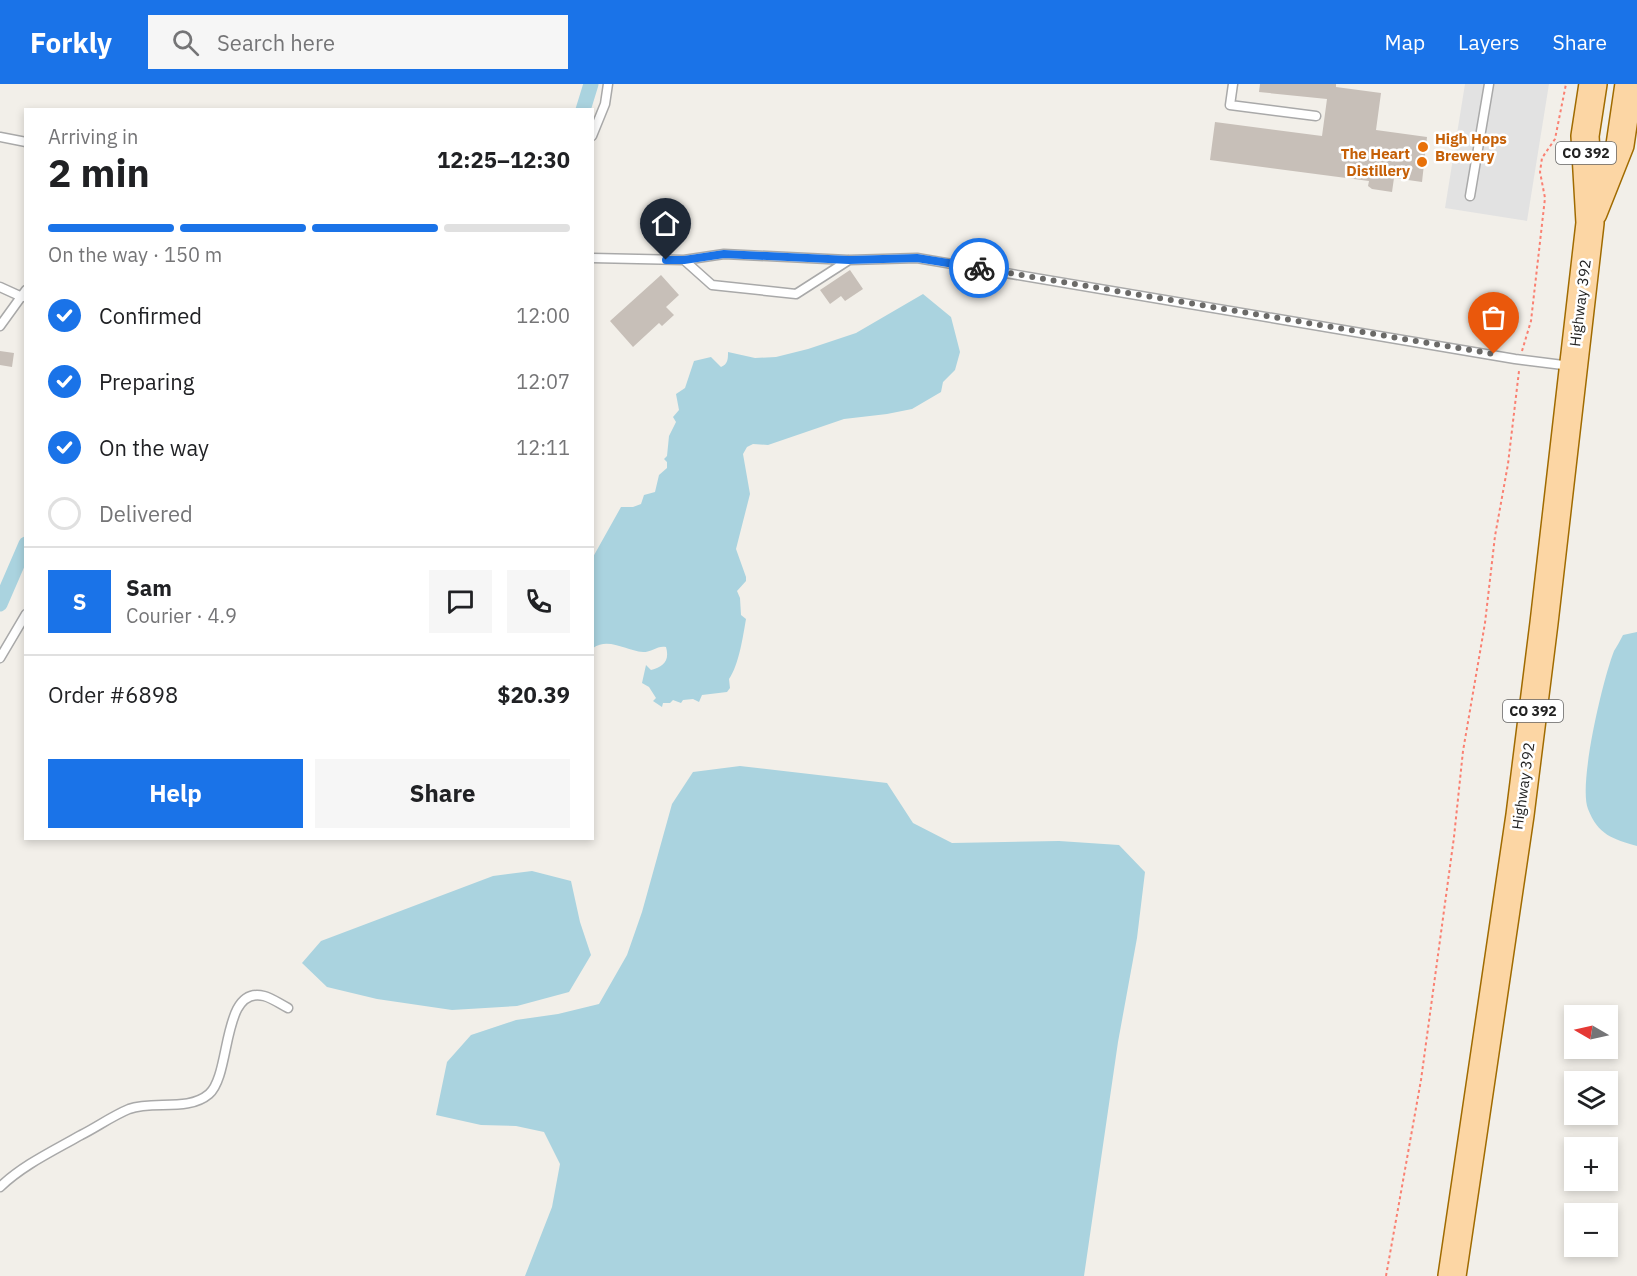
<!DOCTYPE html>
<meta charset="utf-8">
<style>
body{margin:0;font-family:"IBM Plex Sans",sans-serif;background:#f6f6f6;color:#202124;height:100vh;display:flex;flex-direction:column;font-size:22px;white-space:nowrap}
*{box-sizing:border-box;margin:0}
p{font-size:20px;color:#757577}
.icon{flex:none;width:33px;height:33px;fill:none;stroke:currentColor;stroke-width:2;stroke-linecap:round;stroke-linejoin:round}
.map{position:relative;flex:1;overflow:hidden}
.details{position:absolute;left:24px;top:24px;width:570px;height:732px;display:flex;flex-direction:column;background:#fff;border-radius:0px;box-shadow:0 3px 9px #0003}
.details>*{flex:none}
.needle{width:39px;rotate:279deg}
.tools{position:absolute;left:1564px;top:921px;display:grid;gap:12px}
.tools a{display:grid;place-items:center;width:54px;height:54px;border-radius:0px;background:#fff;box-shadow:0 3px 9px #0003;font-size:30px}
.pin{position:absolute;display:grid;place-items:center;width:51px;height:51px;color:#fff;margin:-62px -26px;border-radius:50% 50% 50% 0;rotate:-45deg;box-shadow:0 0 6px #0007}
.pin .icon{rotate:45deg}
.courier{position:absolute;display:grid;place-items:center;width:60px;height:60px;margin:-30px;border:4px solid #1a73e8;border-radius:50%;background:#fff;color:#222;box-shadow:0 2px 8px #0007}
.overview em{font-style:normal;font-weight:800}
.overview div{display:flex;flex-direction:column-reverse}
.overview{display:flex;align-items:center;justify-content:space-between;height:102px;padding:0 24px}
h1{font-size:39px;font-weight:800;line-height:45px}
.bar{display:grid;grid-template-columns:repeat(4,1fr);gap:9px 6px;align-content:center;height:72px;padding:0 24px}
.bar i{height:8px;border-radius:4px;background:#e0e0e0}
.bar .on{background:#1a73e8}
.bar p{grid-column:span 4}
.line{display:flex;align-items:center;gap:15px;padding:0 24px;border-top:2px solid #e0e0e0}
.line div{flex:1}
.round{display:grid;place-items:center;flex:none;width:63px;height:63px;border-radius:0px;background:#f6f6f6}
ol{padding:0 24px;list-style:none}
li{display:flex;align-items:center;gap:18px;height:66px}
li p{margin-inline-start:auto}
li .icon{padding:6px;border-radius:50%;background:#1a73e8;color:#fff;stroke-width:4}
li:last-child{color:#757577}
li i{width:33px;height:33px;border:3px solid #e0e0e0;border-radius:50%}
.action{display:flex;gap:12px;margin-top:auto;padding:12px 24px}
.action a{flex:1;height:69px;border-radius:0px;background:#1a73e8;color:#fff;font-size:24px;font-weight:800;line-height:69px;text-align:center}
.action a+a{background:#f6f6f6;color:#202124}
header{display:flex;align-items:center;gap:36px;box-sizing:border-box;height:84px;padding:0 30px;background:#1a73e8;color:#fff}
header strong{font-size:28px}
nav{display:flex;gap:33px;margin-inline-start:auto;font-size:21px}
.search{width:420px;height:54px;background:#f6f6f6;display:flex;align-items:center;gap:15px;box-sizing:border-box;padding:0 21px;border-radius:0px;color:#757577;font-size:22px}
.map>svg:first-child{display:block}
</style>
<header>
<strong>Forkly</strong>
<div class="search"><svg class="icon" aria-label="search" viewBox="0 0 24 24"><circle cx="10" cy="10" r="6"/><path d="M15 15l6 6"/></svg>Search here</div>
<nav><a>Map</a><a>Layers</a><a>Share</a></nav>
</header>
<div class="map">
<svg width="1637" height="1192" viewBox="0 0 1637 1192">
<rect width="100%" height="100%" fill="#f2efe9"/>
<path fill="#e2e2e2" d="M1465,0H1549L1527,137L1445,124Z"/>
<path fill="#aad3df" d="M923,210L951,233L960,268L955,286L943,298L941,308L912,325L887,330L844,335L768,361L753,360L747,363L743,370L750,410L736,465L746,493V497L737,507L740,514L741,531L746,535C743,552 739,581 729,595L730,604L727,608L702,611L699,618L693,615L683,616L681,619L673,616L670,619H663L662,623L653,617L656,614L649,603L642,599L646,581L651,586C663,583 670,577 666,563C658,561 652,568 643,568C626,567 609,553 593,564V473L621,423H633L641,420L644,411L655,408L659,391L667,384V378L664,375L667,372L669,352L676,338L673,333L679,326L676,310L685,304L694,277L711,273L721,283C728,280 728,275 728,268L755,274L776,273L808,265L856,249Z
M1637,548V762C1613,755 1598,751 1588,725C1578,700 1603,595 1614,567C1617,562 1620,557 1623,551Z
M740,682L887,699L913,739L952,759L1059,757L1119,761L1145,788L1137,854L1118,958L1084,1192H525L552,1123L560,1080L544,1048L516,1042L481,1041L436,1031L447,978L471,951L516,936L558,930L599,920L627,871L642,828L672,720L693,688Z
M532,787L571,797L580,838L591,871L569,908L517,922L452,926L377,915L327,903L302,879L321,857L493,792Z"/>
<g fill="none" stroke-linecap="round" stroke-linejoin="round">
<path stroke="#aad3df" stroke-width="15" d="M583,26L591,0
M0,520L26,460"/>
</g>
<path fill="#c7bfb8" d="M1260,0H1336V3L1381,9L1376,46L1427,53L1422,98L1394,94L1392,108L1372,105L1368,102L1369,97L1210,76L1215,38L1322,52L1327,15L1259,8Z
M850,186L863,205L845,217L841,212L830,220L820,206Z
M661,191L679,211L666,223L674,231L662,242L659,239L633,263L610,237Z
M0,267L14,269L12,283L0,281Z"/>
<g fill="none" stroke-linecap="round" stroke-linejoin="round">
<g stroke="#a9a9a9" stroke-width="11">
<path id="lane" d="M1233,0L1230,21L1316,32
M592,52L605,20L608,0
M0,53L26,58
M1470,112L1489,0
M592,174L684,176L712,201L796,210L849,176L917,174L1515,275L1571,282
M684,176L724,170L848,176
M0,203L22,213
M0,242L26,206
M0,574L26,530
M0,1103C23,1081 53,1067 81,1051C97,1043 112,1032 129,1025C153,1016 188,1028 209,1010C232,990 221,901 264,912C272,914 280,920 288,924"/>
</g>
<g stroke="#a06b00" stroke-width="30">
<path id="primary" d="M1593,129L1620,61L1629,0
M1452,1192L1520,731L1544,539L1590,139L1585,52L1593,0"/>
</g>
<path stroke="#fa8072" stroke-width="2" stroke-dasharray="3 3" stroke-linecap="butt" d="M1522,267L1531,237L1545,114L1540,88L1542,74L1555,55L1566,0
M1386,1192L1421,996L1454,753L1463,667L1485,539L1495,452L1508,380L1519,287"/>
<use href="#lane" stroke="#fff" stroke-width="8"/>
<use href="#primary" stroke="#fcd6a4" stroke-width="27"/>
</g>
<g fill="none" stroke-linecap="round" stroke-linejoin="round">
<path stroke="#6b6a68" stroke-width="6" stroke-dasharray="0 10.8" d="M979,184L1494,270"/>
<path stroke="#1a73e8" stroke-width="8" d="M666,176H684L724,170L849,176L917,174L979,184"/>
</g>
<g fill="#e8710a" stroke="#fff" stroke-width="2">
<circle cx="1423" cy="63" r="6"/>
<circle cx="1422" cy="78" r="6"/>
</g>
<g text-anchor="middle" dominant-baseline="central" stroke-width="5" stroke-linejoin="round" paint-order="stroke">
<g fill="#fff" stroke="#646464" stroke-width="1.5">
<rect x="1556" y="58" width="60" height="22" rx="4.5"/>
<rect x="1503" y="616" width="60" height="22" rx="4.5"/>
</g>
<g font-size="14" font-weight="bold" fill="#222">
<text x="1586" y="69">CO 392</text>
<text x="1533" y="627">CO 392</text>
</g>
<g font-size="15" font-weight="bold" fill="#c56008" stroke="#fff" text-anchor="start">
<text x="1435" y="54">High Hops<tspan x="1435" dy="17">Brewery</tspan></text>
<text x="1410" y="69" text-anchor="end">The Heart<tspan x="1410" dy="17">Distillery</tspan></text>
</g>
<g font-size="15" fill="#222" stroke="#fff">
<text transform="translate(1580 219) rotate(-83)">Highway 392</text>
<text transform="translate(1523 702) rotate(-82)">Highway 392</text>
</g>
</g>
</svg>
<div class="tools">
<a><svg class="needle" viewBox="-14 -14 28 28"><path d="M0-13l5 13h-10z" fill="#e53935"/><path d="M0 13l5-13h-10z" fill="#757577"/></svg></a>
<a><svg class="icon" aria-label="layers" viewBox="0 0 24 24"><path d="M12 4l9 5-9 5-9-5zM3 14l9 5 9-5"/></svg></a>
<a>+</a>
<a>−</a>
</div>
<div class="pin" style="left:1494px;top:270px;background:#ea580c"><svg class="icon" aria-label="bag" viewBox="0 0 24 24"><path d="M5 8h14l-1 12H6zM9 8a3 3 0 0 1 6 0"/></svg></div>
<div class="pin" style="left:666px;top:176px;background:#1f2937"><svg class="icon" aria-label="home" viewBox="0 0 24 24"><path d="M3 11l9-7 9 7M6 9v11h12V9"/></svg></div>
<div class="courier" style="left:979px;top:184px"><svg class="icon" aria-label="bike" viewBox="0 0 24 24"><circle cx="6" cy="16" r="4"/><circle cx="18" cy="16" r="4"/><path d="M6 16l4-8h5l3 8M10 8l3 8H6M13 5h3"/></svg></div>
<section class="details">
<div class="overview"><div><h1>2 min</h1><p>Arriving in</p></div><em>12:25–12:30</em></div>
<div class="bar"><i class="on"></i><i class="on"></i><i class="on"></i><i></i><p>On the way · 150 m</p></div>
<ol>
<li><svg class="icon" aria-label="check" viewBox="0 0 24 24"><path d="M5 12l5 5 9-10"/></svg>Confirmed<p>12:00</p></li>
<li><svg class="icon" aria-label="check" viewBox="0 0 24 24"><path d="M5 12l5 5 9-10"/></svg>Preparing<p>12:07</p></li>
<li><svg class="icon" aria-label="check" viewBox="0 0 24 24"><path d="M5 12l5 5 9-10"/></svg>On the way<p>12:11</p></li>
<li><i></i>Delivered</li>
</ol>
<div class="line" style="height:108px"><b class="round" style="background:#1a73e8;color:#fff">S</b><div><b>Sam</b><p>Courier · 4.9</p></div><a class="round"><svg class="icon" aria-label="chat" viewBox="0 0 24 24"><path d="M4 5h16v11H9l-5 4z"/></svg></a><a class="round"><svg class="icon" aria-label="phone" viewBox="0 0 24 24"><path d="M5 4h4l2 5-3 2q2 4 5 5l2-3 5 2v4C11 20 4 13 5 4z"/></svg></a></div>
<div class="line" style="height:78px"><div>Order #6898</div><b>$20.39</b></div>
<div class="action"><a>Help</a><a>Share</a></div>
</section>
</div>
